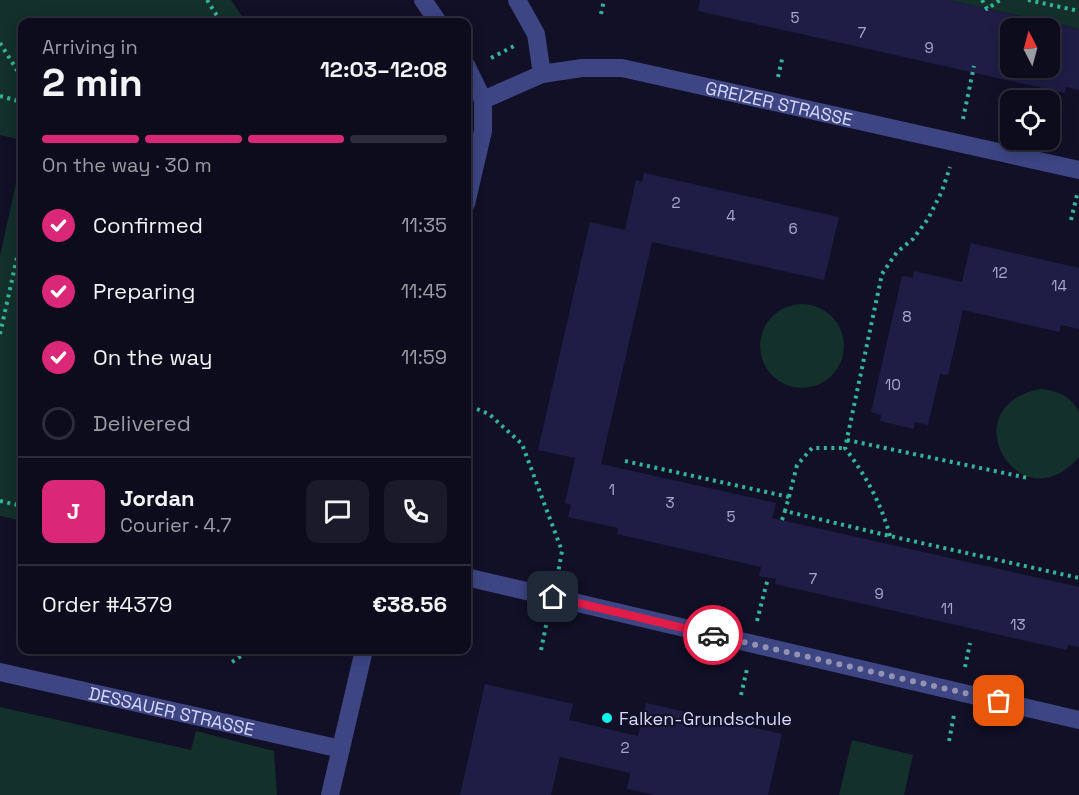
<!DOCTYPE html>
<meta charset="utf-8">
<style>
body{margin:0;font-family:"Space Grotesk",sans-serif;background:#1b1a29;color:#f1f3f6;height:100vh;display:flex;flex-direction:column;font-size:22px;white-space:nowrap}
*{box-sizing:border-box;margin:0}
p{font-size:20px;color:#9a9ba3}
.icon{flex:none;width:33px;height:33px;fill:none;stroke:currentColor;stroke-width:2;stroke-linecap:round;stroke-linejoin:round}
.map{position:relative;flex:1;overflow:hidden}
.details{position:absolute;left:18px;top:18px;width:453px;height:636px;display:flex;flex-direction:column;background:#0d0c1c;border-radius:12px;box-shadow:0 3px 15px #0003,0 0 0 2px #2d2c3b}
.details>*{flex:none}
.needle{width:39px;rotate:354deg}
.controls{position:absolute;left:1000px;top:18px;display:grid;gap:12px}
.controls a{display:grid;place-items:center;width:60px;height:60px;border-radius:12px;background:#0d0c1c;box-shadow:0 3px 15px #0003,0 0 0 2px #2d2c3b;font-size:30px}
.pin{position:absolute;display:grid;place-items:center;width:51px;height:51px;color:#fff;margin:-26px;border-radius:12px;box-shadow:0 3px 9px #0006}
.courier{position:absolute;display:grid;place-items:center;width:60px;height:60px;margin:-30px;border:4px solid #e11d48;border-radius:50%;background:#fff;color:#222;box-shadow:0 2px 8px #0007}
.head em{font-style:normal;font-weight:700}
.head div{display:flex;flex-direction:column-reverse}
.head{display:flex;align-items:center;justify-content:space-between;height:102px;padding:0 24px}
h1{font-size:39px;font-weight:700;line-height:45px}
.bar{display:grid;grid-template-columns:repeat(4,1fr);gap:9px 6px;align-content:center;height:72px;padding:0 24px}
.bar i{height:8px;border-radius:4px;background:#2d2c3b}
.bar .on{background:#db2777}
.bar p{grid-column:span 4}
.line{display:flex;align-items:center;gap:15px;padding:0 24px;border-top:2px solid #2d2c3b}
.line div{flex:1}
.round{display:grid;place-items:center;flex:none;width:63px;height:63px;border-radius:12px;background:#1b1a29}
ol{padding:0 24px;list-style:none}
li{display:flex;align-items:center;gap:18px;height:66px}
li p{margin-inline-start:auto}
li .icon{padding:6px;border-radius:50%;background:#db2777;color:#fff;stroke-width:4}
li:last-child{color:#9a9ba3}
li i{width:33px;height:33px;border:3px solid #2d2c3b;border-radius:50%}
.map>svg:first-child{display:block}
</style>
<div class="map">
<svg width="1079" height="795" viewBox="0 0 1079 795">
<rect width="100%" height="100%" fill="#111026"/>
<path fill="#13302b" d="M0,0H231L246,22H22V140L0,135Z
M948,0H1079V29Z
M22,156V521L0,516V256Z
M760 346a42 42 0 1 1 84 0a42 42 0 1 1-84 0Z
M1041,389C1057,390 1072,397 1079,412V457C1019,527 949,405 1041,389Z
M0,707L191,750L196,731L274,751L277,795H0Z
M852,740L913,755L904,795H839Z"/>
<path fill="#1f1d46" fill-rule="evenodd" d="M700,0H948L1079,29V90L1066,87L1065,93L698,11ZM1011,28H1050V68H1011Z
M644,173L839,217L824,280L652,242L601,464L776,503L772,518L1079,587V647L1068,645L1067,650L775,584L776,579L759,576L761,567L617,534L618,528L568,517L571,505L565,503L575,458L538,450L590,222L625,230L636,180L642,182Z
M971,243L1079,268V329L1061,325L1059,332L963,310L948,375L940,374L928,425L915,422L914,429L880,421L881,415L871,412L902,276L913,278L914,271L962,282Z
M485,684L573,704L569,720L638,736L646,703L782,734L768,795H655L627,789L630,773L560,757L551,795H460Z"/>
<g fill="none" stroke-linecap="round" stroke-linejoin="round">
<path stroke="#34b499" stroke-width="4" stroke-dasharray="3 4.5" stroke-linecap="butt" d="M207,0L221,22
M982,0L987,9L1000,0
M1028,0L1079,11
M601,14L604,0
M0,43L22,78
M491,58L514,46
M778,77L783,55
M0,96L22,102
M963,119L974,66
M1071,220L1077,195
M0,334L22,235
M477,409L489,414L522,444L562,551L558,573
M847,440L1028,478
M625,461L789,497L785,511L890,536L1079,578
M789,497L797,465L812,448H845
M0,501L22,506
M782,520L785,511
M890,536C881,503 866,476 845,448L882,274L897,252L913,239L928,219L942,191L950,167
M757,621L768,578
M541,650L547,621
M232,662L250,650
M965,667L970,643
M741,695L747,669
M949,741L954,715"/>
<g stroke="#3d4583" stroke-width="18">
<path d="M423,0L438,22"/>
<path d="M517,0L536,34L542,74"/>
<path d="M466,65L483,100V131L466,204"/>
<path id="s1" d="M483,100L542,74L582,68H622L1079,170"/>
<path d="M466,577L1079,720"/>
<path id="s2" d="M0,672L341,749"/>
<path d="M330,795L364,650"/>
</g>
</g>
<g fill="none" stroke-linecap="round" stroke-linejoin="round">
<path stroke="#9292b2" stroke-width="6" stroke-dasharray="0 10.8" d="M713,635L999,701"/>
<path stroke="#e11d48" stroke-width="8" d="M553,597L713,635"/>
</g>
<circle fill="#0af6eb" stroke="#111026" stroke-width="2" cx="607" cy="718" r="6"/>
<g text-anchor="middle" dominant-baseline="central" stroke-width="4.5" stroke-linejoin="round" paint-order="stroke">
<g font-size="15" fill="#a9a9d0">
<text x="795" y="17">5</text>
<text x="862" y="32">7</text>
<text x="929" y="47">9</text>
<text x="676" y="202">2</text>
<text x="731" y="215">4</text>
<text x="793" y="228">6</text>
<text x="1000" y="272">12</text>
<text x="1059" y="285">14</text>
<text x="907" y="316">8</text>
<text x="893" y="384">10</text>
<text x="612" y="489">1</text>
<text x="670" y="502">3</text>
<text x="731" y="516">5</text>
<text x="813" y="578">7</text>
<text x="879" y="593">9</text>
<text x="947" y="608">11</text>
<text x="1018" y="624">13</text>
<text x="625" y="747">2</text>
</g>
<g font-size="18" fill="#d7d8fe" stroke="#111026">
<text stroke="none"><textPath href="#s1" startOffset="306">GREIZER STRASSE</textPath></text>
<text stroke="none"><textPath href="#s2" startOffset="176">DESSAUER STRASSE</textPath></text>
</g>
<g font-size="18" fill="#d7d8fe" stroke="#111026" text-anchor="start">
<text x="619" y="718">Falken-Grundschule</text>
</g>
</g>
</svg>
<div class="controls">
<a><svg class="needle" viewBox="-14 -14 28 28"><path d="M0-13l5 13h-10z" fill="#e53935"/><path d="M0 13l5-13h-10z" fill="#9a9ba3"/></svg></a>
<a><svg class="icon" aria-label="locate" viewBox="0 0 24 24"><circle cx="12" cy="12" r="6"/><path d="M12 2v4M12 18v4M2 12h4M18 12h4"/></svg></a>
</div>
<div class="pin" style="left:999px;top:701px;background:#ea580c"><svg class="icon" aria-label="bag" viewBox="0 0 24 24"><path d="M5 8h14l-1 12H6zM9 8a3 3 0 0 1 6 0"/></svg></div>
<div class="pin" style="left:553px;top:597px;background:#1f2937"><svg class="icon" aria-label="home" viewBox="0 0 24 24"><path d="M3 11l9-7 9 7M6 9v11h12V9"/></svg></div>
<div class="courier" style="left:713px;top:635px"><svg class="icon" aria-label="car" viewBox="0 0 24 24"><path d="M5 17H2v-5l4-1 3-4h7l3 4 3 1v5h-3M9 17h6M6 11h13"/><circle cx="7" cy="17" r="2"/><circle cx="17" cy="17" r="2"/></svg></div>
<section class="details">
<div class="head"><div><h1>2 min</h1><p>Arriving in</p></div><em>12:03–12:08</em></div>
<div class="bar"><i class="on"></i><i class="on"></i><i class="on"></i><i></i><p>On the way · 30 m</p></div>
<ol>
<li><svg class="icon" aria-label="check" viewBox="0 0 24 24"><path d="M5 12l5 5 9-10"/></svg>Confirmed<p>11:35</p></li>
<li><svg class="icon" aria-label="check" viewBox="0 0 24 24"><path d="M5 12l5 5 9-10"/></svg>Preparing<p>11:45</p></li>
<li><svg class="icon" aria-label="check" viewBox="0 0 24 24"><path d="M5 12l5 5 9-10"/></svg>On the way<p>11:59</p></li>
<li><i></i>Delivered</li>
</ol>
<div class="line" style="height:108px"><b class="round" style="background:#db2777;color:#fff">J</b><div><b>Jordan</b><p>Courier · 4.7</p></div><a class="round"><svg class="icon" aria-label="chat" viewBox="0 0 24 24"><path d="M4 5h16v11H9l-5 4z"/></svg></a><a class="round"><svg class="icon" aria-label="phone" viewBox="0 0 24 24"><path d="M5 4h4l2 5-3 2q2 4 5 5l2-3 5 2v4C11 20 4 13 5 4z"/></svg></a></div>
<div class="line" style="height:78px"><div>Order #4379</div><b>€38.56</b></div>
</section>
</div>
